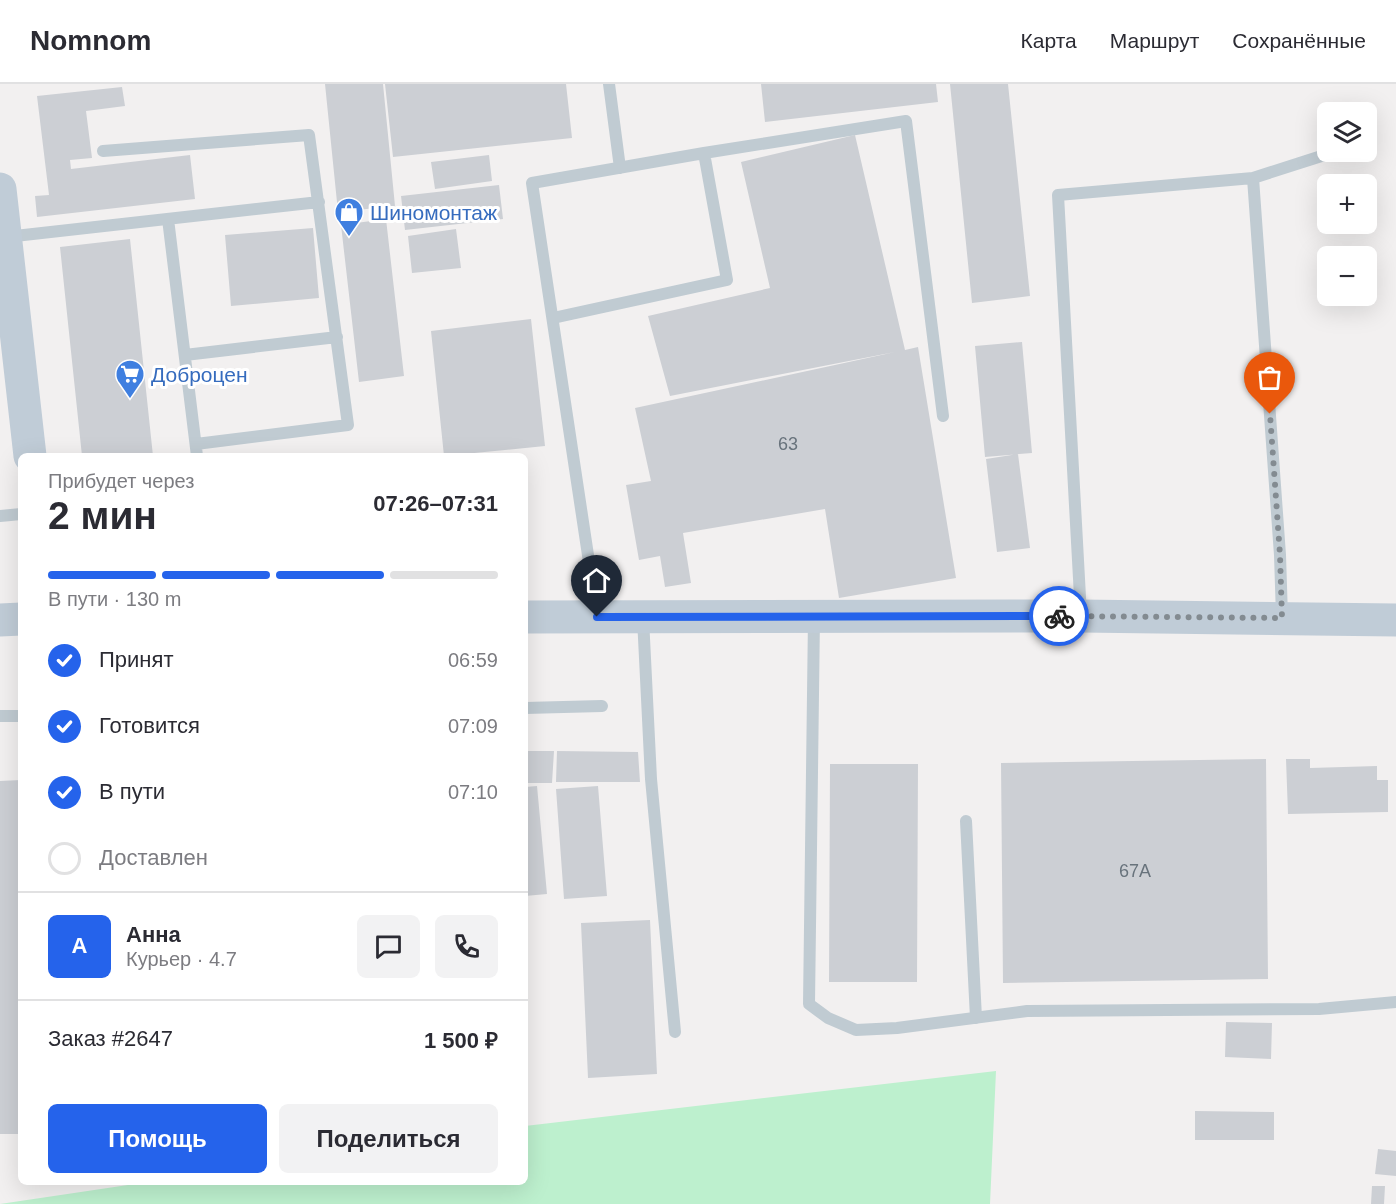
<!DOCTYPE html>
<html lang="ru">
<meta charset="utf-8">
<style>
body{margin:0;font-family:Arial,sans-serif;background:#f2f2f3;color:#2b2b33;height:100vh;display:flex;flex-direction:column;font-size:22px;white-space:nowrap}
*{box-sizing:border-box;margin:0}
p{font-size:20px;color:#7c7c81}
.icon{flex:none;width:33px;height:33px;fill:none;stroke:currentColor;stroke-width:2;stroke-linecap:round;stroke-linejoin:round}
.map{position:relative;flex:1;overflow:hidden}
.drawer{position:absolute;left:18px;top:369px;width:510px;height:732px;display:flex;flex-direction:column;background:#fff;border-radius:9px;box-shadow:0 6px 24px #0002}
.drawer>*{flex:none}
.fabs{position:absolute;left:1317px;top:18px;display:grid;gap:12px}
.fabs a{display:grid;place-items:center;width:60px;height:60px;border-radius:9px;background:#fff;box-shadow:0 6px 24px #0002;font-size:30px}
.pin{position:absolute;display:grid;place-items:center;width:51px;height:51px;color:#fff;margin:-62px -26px;border-radius:50% 50% 50% 0;rotate:-45deg;box-shadow:0 0 6px #0007}
.pin .icon{rotate:45deg}
.courier{position:absolute;display:grid;place-items:center;width:60px;height:60px;margin:-30px;border:4px solid #2563eb;border-radius:50%;background:#fff;color:#222;box-shadow:0 2px 8px #0007}
.overview em{font-style:normal;font-weight:700}
.overview div{display:flex;flex-direction:column-reverse}
.overview{display:flex;align-items:center;justify-content:space-between;height:102px;padding:0 30px}
h1{font-size:39px;font-weight:700;line-height:45px}
.bar{display:grid;grid-template-columns:repeat(4,1fr);gap:9px 6px;align-content:center;height:72px;padding:0 30px}
.bar i{height:8px;border-radius:4px;background:#e1e1e2}
.bar .current{background:#2563eb}
.bar p{grid-column:span 4}
.line{display:flex;align-items:center;gap:15px;padding:0 30px;border-top:2px solid #e1e1e2}
.line div{flex:1}
.round{display:grid;place-items:center;flex:none;width:63px;height:63px;border-radius:9px;background:#f2f2f3}
ol{padding:0 30px;list-style:none}
li{display:flex;align-items:center;gap:18px;height:66px}
li p{margin-inline-start:auto}
li .icon{padding:6px;border-radius:50%;background:#2563eb;color:#fff;stroke-width:4}
li:last-child{color:#7c7c81}
li i{width:33px;height:33px;border:3px solid #e1e1e2;border-radius:50%}
.primary-button{display:flex;gap:12px;margin-top:auto;padding:12px 30px}
.primary-button a{flex:1;height:69px;border-radius:9px;background:#2563eb;color:#fff;font-size:24px;font-weight:700;line-height:69px;text-align:center}
.primary-button a+a{background:#f2f2f3;color:#2b2b33}
header{display:flex;align-items:center;gap:36px;box-sizing:border-box;height:84px;padding:0 30px;background:#fff;border-bottom:2px solid #e1e1e2}
header strong{font-size:28px}
nav{display:flex;gap:33px;margin-inline-start:auto;font-size:21px}
.map>svg:first-child{display:block}
</style>
<header>
<strong>Nomnom</strong>
<nav><a>Карта</a><a>Маршрут</a><a>Сохранённые</a></nav>
</header>
<div class="map">
<svg width="1396" height="1120" viewBox="0 0 1396 1120">
<rect width="100%" height="100%" fill="#f2f0f0"/>
<path fill="#bdf0ce" d="M996,987L990,1120H0L148,1098H525V1042Z"/>
<path fill="#cccfd4" d="M325,0H383L395,122L338,128Z
M385,0H566L572,54L393,73Z
M761,0H936L938,18L765,38Z
M950,0H1008L1030,212L972,219Z
M122,3L125,22L86,27L92,74L70,76L71,85L190,71L195,115L37,133L35,112L49,111L37,12Z
M855,51L905,266L918,263L956,494L839,514L825,425L683,449L691,499L665,503L660,472L639,476L626,401L651,397L635,324L895,268L670,312L648,232L770,204L741,78Z
M489,71L492,97L435,105L431,78Z
M499,101L503,135L405,146L401,112Z
M386,135L404,292L359,298L341,141Z
M313,144L319,214L231,222L225,151Z
M456,145L461,184L412,189L408,152Z
M130,155L153,372H82L60,163Z
M531,235L545,362L444,372L431,247Z
M1022,258L1032,369L985,373L975,262Z
M1018,370L1030,464L997,468L986,375Z
M525,667H554L552,699H525Z
M557,667L638,668L640,698H556Z
M1266,675L1268,895L1003,899L1001,679Z
M1286,675H1310V684L1377,682V696H1388V728L1288,730Z
M830,680H918L917,898H829Z
M21,696V1050H0V697Z
M537,702L547,810L525,812V703Z
M598,702L607,812L564,815L556,705Z
M650,836L657,990L588,994L581,839Z
M1226,938L1272,939L1271,975L1225,973Z
M1195,1027L1274,1028V1056H1195Z
M1378,1065L1396,1067V1092L1375,1090Z
M1372,1102H1385L1384,1120H1371Z"/>
<g fill="none" stroke-linecap="round" stroke-linejoin="round">
<path stroke="#c0cbd2" stroke-width="12" d="M609,0L620,84
M103,67L309,51L348,341L196,360
M704,69L906,37L943,332
M1253,94L1280,471L1282,533
M168,135L197,372
M6,153L319,118
M553,234L727,196L704,69L532,99L597,531
M185,271L337,253
M0,432L21,430
M1081,531L1058,111L1253,94L1334,68
M814,533L809,920L828,934L856,946L897,944L1027,927L1319,925L1396,918
M643,534L651,695L675,948
M525,624L602,622
M0,632H21
M966,737L976,934"/>
<path stroke="#c0ccd7" stroke-width="33" d="M0,105L30,372
M525,533L1081,532L1396,536
M0,536L21,535"/>
</g>
<g fill="none" stroke-linecap="round" stroke-linejoin="round">
<path stroke="#838b91" stroke-width="6" stroke-dasharray="0 10.8" d="M1059,532L1282,534L1280,471L1270,330"/>
<path stroke="#2563eb" stroke-width="8" d="M597,533L1059,532"/>
</g>
<defs>
<g id="shop-pin" transform="scale(1.5)"><path d="M0 17L-7.5 6A9.5 9.5 0 1 1 7.5 6Z" fill="#3f7fe0" stroke="#fff"/><path d="M-5-2.5h2.3a2.7 3.5 0 0 1 5.4 0H5L5.5 6h-11ZM-1.5-2.5h3a1.5 2.3 0 0 0-3 0Z" fill="#fff"/></g>
<g id="supermarket-pin" transform="scale(1.5)"><path d="M0 17L-7.5 6A9.5 9.5 0 1 1 7.5 6Z" fill="#3f7fe0" stroke="#fff"/><path d="M-6-5.5h2.5l.6 2H6L4.5 2H-2.5L-4.4-4H-6ZM-1.5 3.2a1.3 1.3 0 1 0 .1 0ZM3 3.2a1.3 1.3 0 1 0 .1 0Z" fill="#fff"/></g>
</defs>
<g fill-rule="evenodd">
<use href="#shop-pin" x="349" y="128"/>
<use href="#supermarket-pin" x="130" y="290"/>
</g>
<g text-anchor="middle" dominant-baseline="central" stroke-width="6" stroke-linejoin="round" paint-order="stroke">
<g font-size="18" fill="#68737c">
<text x="788" y="360">63</text>
<text x="1135" y="787">67А</text>
</g>
<g font-size="21" fill="#366cbe" stroke="#fff" text-anchor="start">
<text x="370" y="128">Шиномонтаж</text>
<text x="151" y="290">Доброцен</text>
</g>
</g>
</svg>
<div class="fabs">
<a><svg class="icon" aria-label="layers" viewBox="0 0 24 24"><path d="M12 4l9 5-9 5-9-5zM3 14l9 5 9-5"/></svg></a>
<a>+</a>
<a>−</a>
</div>
<div class="pin" style="left:1270px;top:330px;background:#ea580c"><svg class="icon" aria-label="bag" viewBox="0 0 24 24"><path d="M5 8h14l-1 12H6zM9 8a3 3 0 0 1 6 0"/></svg></div>
<div class="pin" style="left:597px;top:533px;background:#1f2937"><svg class="icon" aria-label="home" viewBox="0 0 24 24"><path d="M3 11l9-7 9 7M6 9v11h12V9"/></svg></div>
<div class="courier" style="left:1059px;top:532px"><svg class="icon" aria-label="bike" viewBox="0 0 24 24"><circle cx="6" cy="16" r="4"/><circle cx="18" cy="16" r="4"/><path d="M6 16l4-8h5l3 8M10 8l3 8H6M13 5h3"/></svg></div>
<section class="drawer">
<div class="overview"><div><h1>2 мин</h1><p>Прибудет через</p></div><em>07:26–07:31</em></div>
<div class="bar"><i class="current"></i><i class="current"></i><i class="current"></i><i></i><p>В пути · 130 m</p></div>
<ol>
<li><svg class="icon" aria-label="check" viewBox="0 0 24 24"><path d="M5 12l5 5 9-10"/></svg>Принят<p>06:59</p></li>
<li><svg class="icon" aria-label="check" viewBox="0 0 24 24"><path d="M5 12l5 5 9-10"/></svg>Готовится<p>07:09</p></li>
<li><svg class="icon" aria-label="check" viewBox="0 0 24 24"><path d="M5 12l5 5 9-10"/></svg>В пути<p>07:10</p></li>
<li><i></i>Доставлен</li>
</ol>
<div class="line" style="height:108px"><b class="round" style="background:#2563eb;color:#fff">А</b><div><b>Анна</b><p>Курьер · 4.7</p></div><a class="round"><svg class="icon" aria-label="chat" viewBox="0 0 24 24"><path d="M4 5h16v11H9l-5 4z"/></svg></a><a class="round"><svg class="icon" aria-label="phone" viewBox="0 0 24 24"><path d="M5 4h4l2 5-3 2q2 4 5 5l2-3 5 2v4C11 20 4 13 5 4z"/></svg></a></div>
<div class="line" style="height:78px"><div>Заказ #2647</div><b>1 500 ₽</b></div>
<div class="primary-button"><a>Помощь</a><a>Поделиться</a></div>
</section>
</div>
